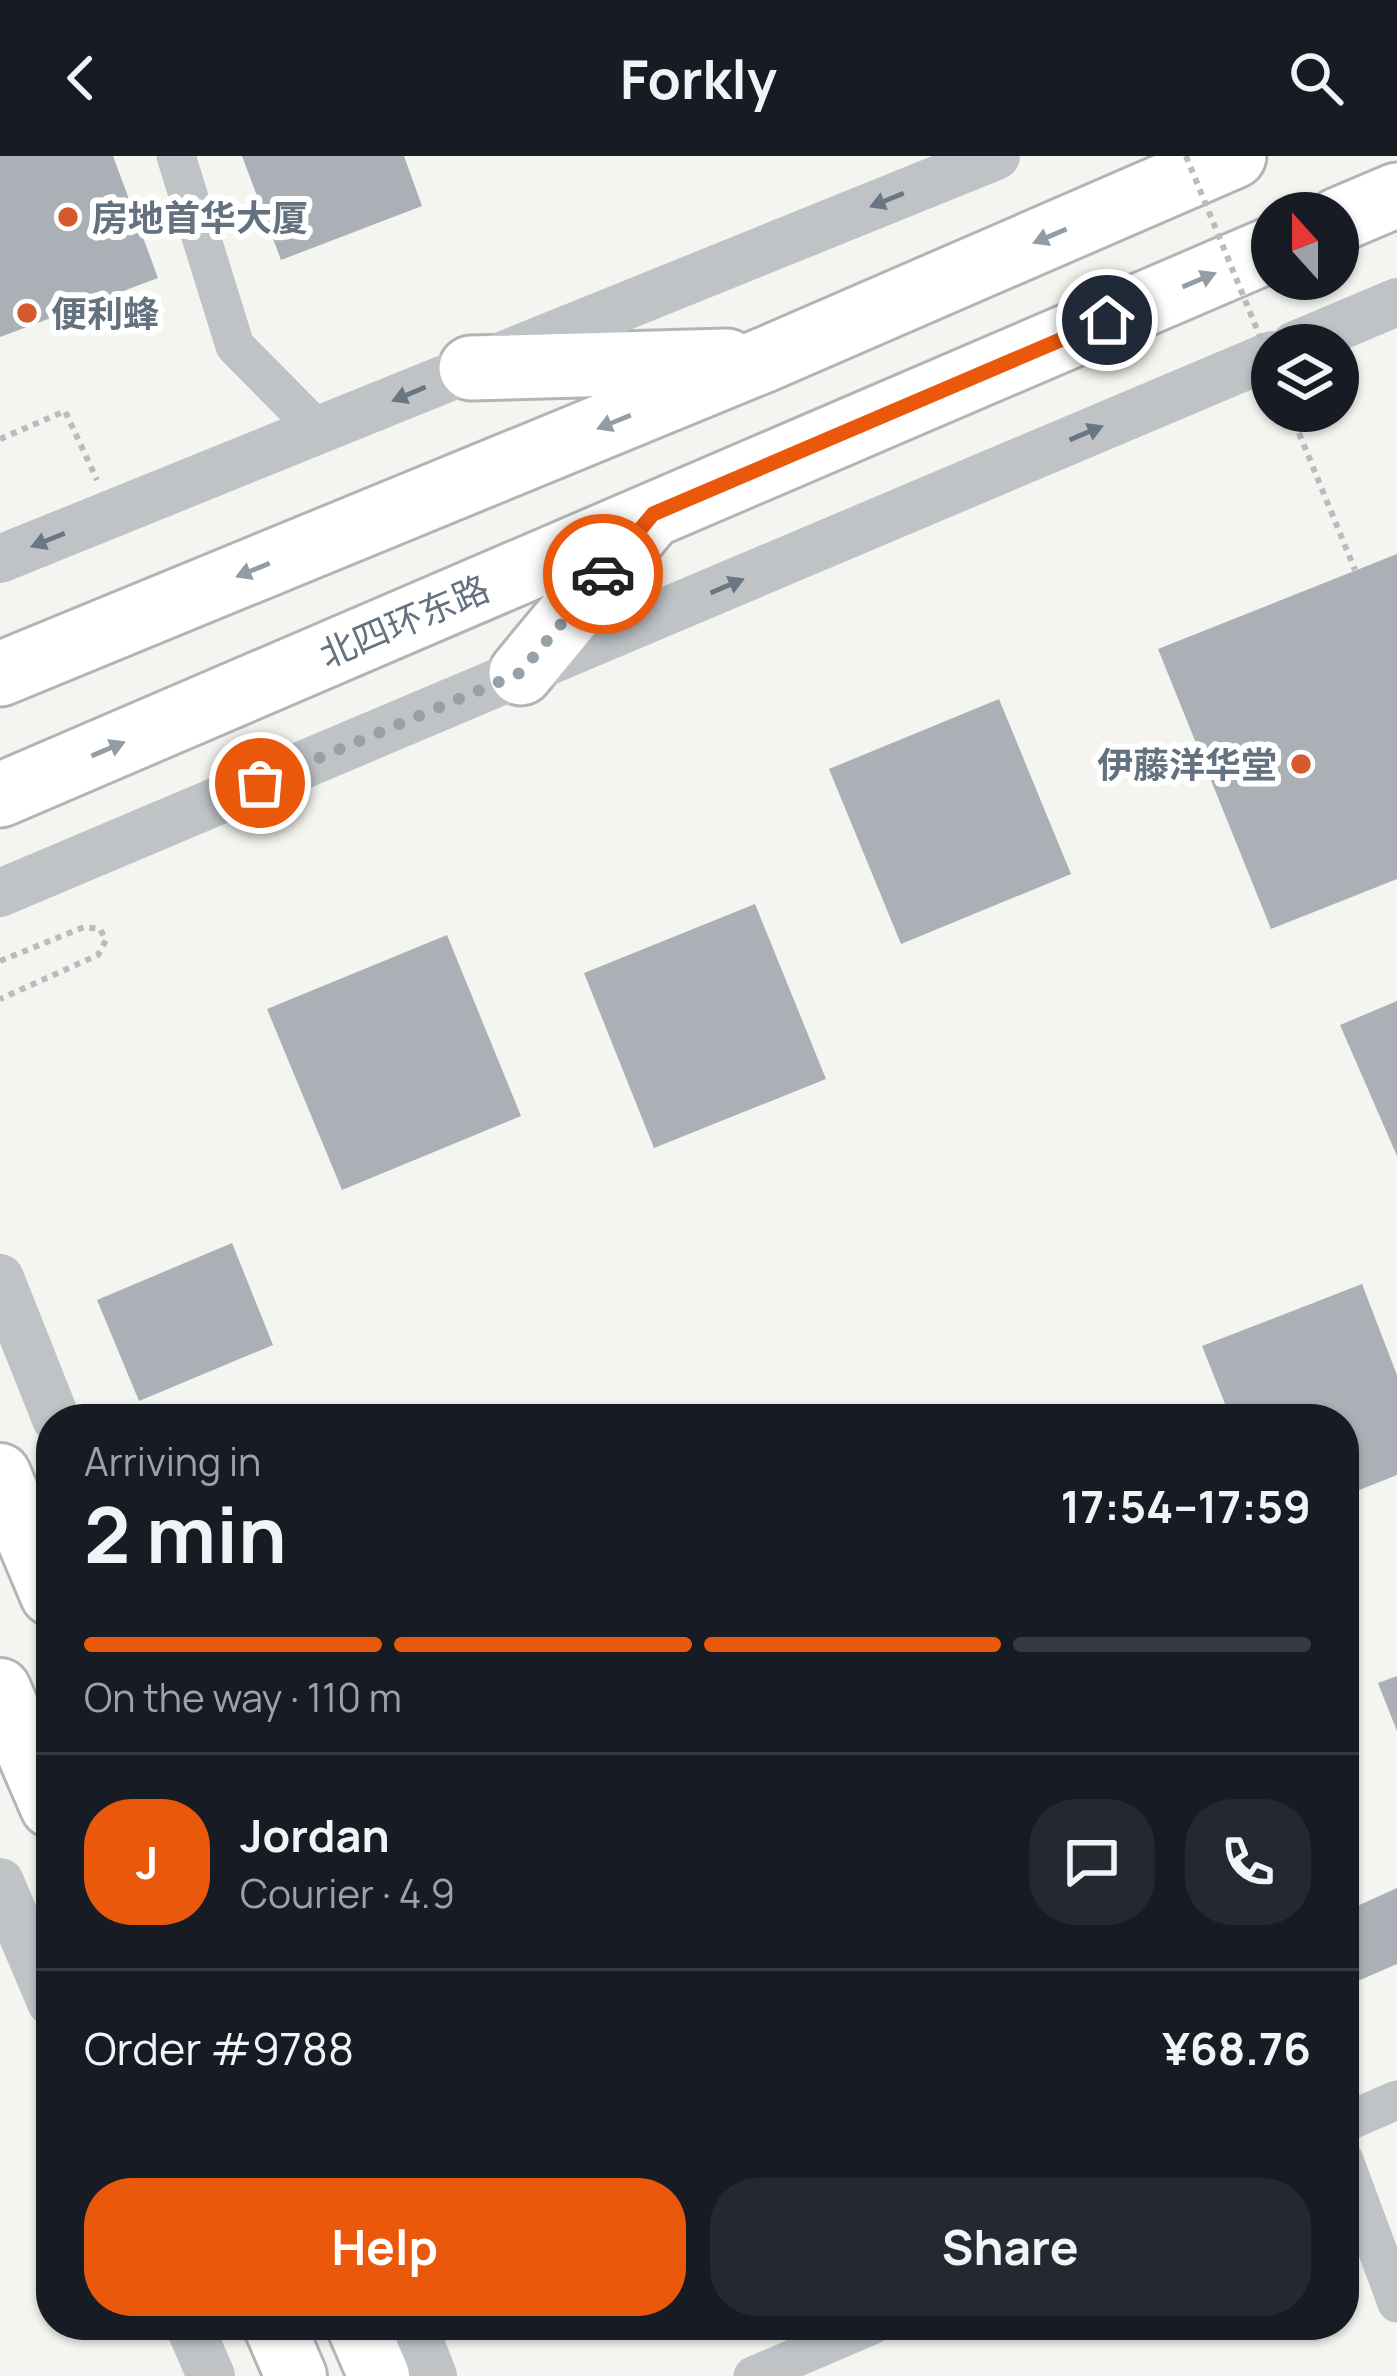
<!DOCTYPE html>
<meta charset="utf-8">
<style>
body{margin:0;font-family:Manrope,"Noto Sans SC",sans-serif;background:#242831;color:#f1f3f6;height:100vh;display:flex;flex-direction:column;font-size:45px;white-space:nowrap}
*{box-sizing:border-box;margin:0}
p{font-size:39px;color:#9ea1a6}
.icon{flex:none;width:66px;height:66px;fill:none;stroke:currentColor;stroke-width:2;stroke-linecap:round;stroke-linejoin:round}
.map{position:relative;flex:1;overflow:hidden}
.details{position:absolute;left:36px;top:1248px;width:1323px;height:936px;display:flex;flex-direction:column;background:#171b24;border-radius:48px;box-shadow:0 3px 9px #0004}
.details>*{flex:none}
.needle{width:78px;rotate:339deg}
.fabs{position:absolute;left:1251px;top:36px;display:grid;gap:24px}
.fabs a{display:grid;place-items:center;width:108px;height:108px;border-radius:50%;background:#171b24;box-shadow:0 3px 9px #0004;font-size:60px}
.pin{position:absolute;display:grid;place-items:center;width:102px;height:102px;color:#fff;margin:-51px;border:6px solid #fff;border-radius:50%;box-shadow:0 3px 12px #0007}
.courier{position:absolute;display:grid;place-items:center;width:120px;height:120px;margin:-60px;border:9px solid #ea580c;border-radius:50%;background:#fff;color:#222;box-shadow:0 3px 15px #0007}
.head em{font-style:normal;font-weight:700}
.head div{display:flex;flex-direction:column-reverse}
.head{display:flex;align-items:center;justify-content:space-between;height:204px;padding:0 48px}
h1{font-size:78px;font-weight:700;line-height:90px}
.bar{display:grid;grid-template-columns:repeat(4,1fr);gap:18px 12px;align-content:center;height:144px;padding:0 48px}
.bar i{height:15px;border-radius:9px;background:#363941}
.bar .selected{background:#ea580c}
.bar p{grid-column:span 4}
.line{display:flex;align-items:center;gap:30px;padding:0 48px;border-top:3px solid #363941}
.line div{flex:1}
.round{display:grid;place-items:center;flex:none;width:126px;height:126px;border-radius:48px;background:#242831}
.button{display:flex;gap:24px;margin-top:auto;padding:24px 48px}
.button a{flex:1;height:138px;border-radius:48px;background:#ea580c;color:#fff;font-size:48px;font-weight:700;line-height:138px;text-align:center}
.button a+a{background:#242831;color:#f1f3f6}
header{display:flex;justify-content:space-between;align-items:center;height:156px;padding:0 48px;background:#171b24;font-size:54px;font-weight:700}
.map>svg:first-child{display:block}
</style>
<header><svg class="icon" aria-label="back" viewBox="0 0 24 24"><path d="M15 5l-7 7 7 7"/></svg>Forkly<svg class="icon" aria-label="search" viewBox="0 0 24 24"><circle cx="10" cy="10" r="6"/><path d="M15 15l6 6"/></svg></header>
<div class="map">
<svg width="1397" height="2220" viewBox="0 0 1397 2220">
<rect width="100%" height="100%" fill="#f4f4f0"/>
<path fill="#aab0b5" d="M0,0H113L158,122L0,181Z
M242,0H404L422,50L281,104Z
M1397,398V723L1271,773L1158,493Z
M999,543L1071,718L901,788L829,613Z
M755,748L826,923L654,992L584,817Z
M447,779L521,960L342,1034L267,853Z
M1397,845V1000L1340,869Z
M232,1087L273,1189L139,1245L97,1144Z
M1362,1128L1397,1219V1319L1344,1340V1263H1231L1202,1190Z
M1397,1520V1575L1378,1527Z
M1397,1732V1808L1344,1831V1756Z"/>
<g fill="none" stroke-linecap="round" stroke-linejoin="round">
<g stroke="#b2b6b9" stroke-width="66">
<path id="primary" d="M0,1318L51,1439
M0,1533L51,1651
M274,2169L296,2220
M357,2169L379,2220"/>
</g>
<g stroke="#b2b5b8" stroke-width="69">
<path id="trunk" d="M1338,64L1397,39
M471,212L727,205
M521,517L646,366
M0,518L764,204L1234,0
M0,639L1272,93"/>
</g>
<path stroke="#b9bbbd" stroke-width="6" stroke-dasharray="6 6" stroke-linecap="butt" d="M1290,255L1355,414
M0,283L65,255L97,324
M0,805L84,771L100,773L106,784L98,799L0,843"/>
<path stroke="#bfc3c6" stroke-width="39" d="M176,0L235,190L320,276
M1344,1967L1397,1944
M1344,2004L1397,2147
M753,2220L872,2169"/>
<path stroke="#bfc3c6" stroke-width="48" d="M1295,189L1397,146
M0,403L996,0
M0,737L1272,199
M0,1122L56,1263
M0,1726L51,1846
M189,2169L211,2220
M413,2169L433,2220"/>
<use href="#primary" stroke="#fff" stroke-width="60"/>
<use href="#trunk" stroke="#fff" stroke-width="63"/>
<path stroke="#b9bbbd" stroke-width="6" stroke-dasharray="6 6" stroke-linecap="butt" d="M1186,0L1272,210"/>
</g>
<defs><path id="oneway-solid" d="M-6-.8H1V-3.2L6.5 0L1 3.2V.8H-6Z" transform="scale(3)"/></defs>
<g fill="#697683">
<use href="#oneway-solid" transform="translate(887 44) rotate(158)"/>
<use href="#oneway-solid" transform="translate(409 238) rotate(157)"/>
<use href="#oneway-solid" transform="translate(1086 277) rotate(-23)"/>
<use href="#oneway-solid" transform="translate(48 384) rotate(158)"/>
<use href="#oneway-solid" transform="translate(727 430) rotate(-23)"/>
</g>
<g fill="#929ca5">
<use href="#oneway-solid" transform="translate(1050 80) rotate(157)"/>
<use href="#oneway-solid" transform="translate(1199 124) rotate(-23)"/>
<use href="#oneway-solid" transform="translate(614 266) rotate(158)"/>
<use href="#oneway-solid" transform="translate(253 414) rotate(158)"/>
<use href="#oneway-solid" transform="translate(108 593) rotate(-23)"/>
</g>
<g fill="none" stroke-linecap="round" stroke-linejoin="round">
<path stroke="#96a0a7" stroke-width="12" stroke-dasharray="0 21.6" d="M260,627L520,517L603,418"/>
<path stroke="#ea580c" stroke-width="15" d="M603,418L653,358L1107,164"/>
</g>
<g fill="#d7592c" stroke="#fff" stroke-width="4.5">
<circle cx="68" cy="61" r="12"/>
<circle cx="27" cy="157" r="12"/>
<circle cx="1301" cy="608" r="12"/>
</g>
<g text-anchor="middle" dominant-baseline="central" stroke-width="12" stroke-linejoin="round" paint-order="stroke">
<g font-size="36" font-weight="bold" fill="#64727f" stroke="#fff" text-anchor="start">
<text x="92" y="61">房地首华大厦</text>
<text x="51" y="157">便利蜂</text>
<text x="1277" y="608" text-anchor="end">伊藤洋华堂</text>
</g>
<g font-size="36" fill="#64727f" stroke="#fff">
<text transform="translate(404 465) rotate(-23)">北四环东路</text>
</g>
</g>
</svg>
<div class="fabs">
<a><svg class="needle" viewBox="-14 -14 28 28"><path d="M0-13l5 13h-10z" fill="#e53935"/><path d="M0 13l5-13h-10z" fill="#9ea1a6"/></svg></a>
<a><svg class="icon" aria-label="layers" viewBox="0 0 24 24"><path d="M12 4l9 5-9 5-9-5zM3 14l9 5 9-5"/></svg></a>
</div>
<div class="pin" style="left:260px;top:627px;background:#ea580c"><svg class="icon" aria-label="bag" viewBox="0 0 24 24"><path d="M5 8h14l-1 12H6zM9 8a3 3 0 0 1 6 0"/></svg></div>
<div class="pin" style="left:1107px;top:164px;background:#1f2937"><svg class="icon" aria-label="home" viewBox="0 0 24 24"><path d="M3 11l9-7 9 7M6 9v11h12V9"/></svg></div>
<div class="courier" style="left:603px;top:418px"><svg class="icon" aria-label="car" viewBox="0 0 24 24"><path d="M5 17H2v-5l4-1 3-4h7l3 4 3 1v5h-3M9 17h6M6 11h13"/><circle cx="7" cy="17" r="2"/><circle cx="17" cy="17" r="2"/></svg></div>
<section class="details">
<div class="head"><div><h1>2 min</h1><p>Arriving in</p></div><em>17:54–17:59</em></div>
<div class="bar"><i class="selected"></i><i class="selected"></i><i class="selected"></i><i></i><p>On the way · 110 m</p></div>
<div class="line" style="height:216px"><b class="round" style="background:#ea580c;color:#fff">J</b><div><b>Jordan</b><p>Courier · 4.9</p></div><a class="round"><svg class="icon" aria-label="chat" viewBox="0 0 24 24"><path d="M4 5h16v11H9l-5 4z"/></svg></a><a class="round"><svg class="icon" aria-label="phone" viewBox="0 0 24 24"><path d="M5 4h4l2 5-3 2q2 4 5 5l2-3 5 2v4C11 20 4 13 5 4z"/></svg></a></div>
<div class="line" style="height:156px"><div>Order #9788</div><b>¥68.76</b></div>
<div class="button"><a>Help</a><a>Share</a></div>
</section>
</div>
